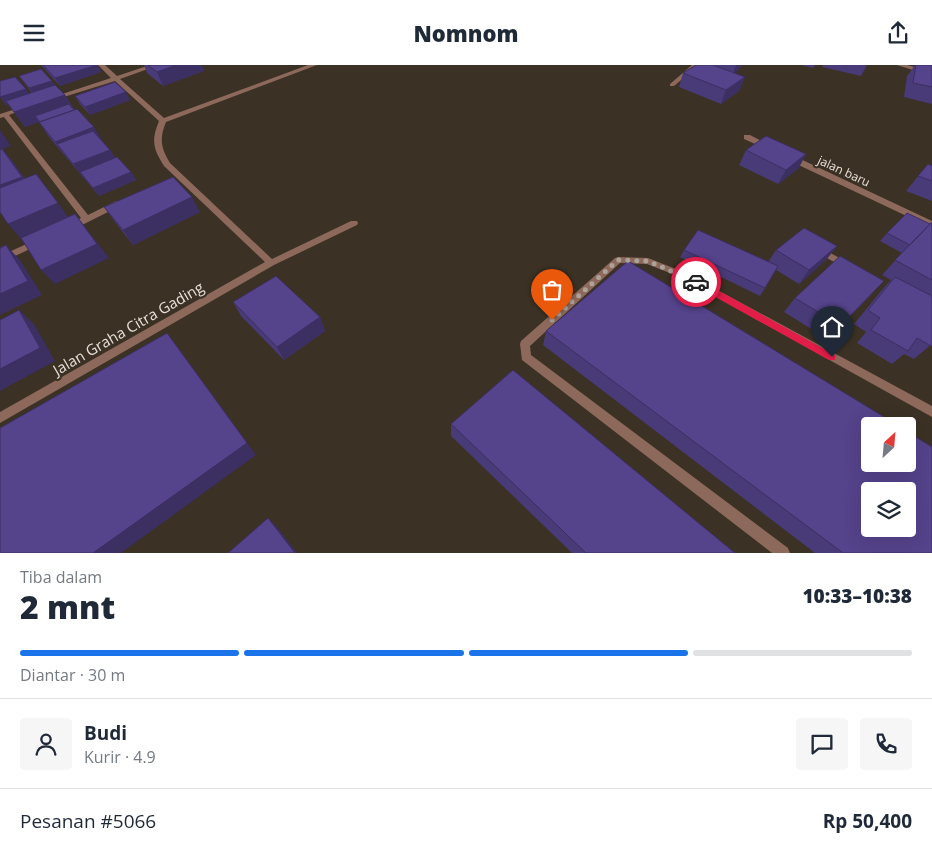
<!DOCTYPE html>
<html lang="id">
<meta charset="utf-8">
<style>
body{margin:0;font-family:"Open Sans",sans-serif;background:#f6f6f7;color:#1f2937;height:100vh;display:flex;flex-direction:column;font-size:19px;white-space:nowrap}
*{box-sizing:border-box;margin:0}
p{font-size:16px;color:#747a83}
.icon{flex:none;width:28px;height:28px;fill:none;stroke:currentColor;stroke-width:2;stroke-linecap:round;stroke-linejoin:round}
.map{position:relative;height:488px;overflow:hidden}
.panel{display:flex;flex-direction:column;background:#fff;flex:1}
.panel>*{flex:none}
.needle{width:32px;rotate:26deg}
.fabs{position:absolute;left:861px;top:352px;display:grid;gap:10px}
.fabs a{display:grid;place-items:center;width:55px;height:55px;border-radius:5px;background:#fff;box-shadow:0 5px 20px #0002;font-size:25px}
.pin{position:absolute;display:grid;place-items:center;width:42px;height:42px;color:#fff;margin:-51px -21px;border-radius:50% 50% 50% 0;rotate:-45deg;box-shadow:0 0 5px #0007}
.pin .icon{rotate:45deg}
.courier{position:absolute;display:grid;place-items:center;width:50px;height:50px;margin:-25px;border:4px solid #e11d48;border-radius:50%;background:#fff;color:#222;box-shadow:0 1px 6px #0007}
.headline em{font-style:normal;font-weight:800}
.headline div{display:flex;flex-direction:column-reverse}
.headline{display:flex;align-items:center;justify-content:space-between;height:85px;padding:0 20px}
h1{font-size:32px;font-weight:800;line-height:38px}
.bar{display:grid;grid-template-columns:repeat(4,1fr);gap:8px 5px;align-content:center;height:60px;padding:0 20px}
.bar i{height:6px;border-radius:4px;background:#e0e1e3}
.bar .current{background:#1a73e8}
.bar p{grid-column:span 4}
.line{display:flex;align-items:center;gap:12px;padding:0 20px;border-top:1px solid #e0e1e3}
.line div{flex:1}
.round{display:grid;place-items:center;flex:none;width:52px;height:52px;border-radius:5px;background:#f6f6f7}
header{display:flex;justify-content:space-between;align-items:center;height:65px;padding:0 20px;background:#fff;font-size:22px;font-weight:800}
.map>svg:first-child{display:block}
</style>
<header><svg class="icon" aria-label="menu" viewBox="0 0 24 24"><path d="M4 6h16M4 12h16M4 18h16"/></svg>Nomnom<svg class="icon" aria-label="share" viewBox="0 0 24 24"><path d="M12 15V3M7 8l5-5 5 5M5 13v7h14v-7"/></svg></header>
<div class="map">
<svg width="932" height="488" viewBox="0 0 932 488">
<rect width="100%" height="100%" fill="#3b3124"/>
<g fill="none" stroke-linecap="round" stroke-linejoin="round">
<path fill="#8d695b" fill-rule="evenodd" d="M98,0H105L117,11L150,0H159L120,14L164,53L308,0H317L166,57C159,74 161,83 170,98L272,194L351,156H357L358,158L357,160L274,200L0,358V347L265,197L164,101C153,83 151,76 159,56L115,16L54,35H50V33L111,13Z
M692,0H699L674,21H670V19Z
M897,0H907L932,7V11Z
M22,42L27,43L9,50L88,150L116,136H122V140L72,165H66L65,163L66,161L81,153L4,52L0,53V49Z
M744,70H750L773,82L772,84H766L744,74Z
M788,91H794L932,156V163L788,95Z
M40,173L43,174L44,176L43,178L0,198V191Z
M819,182L851,199L853,201L851,203H845L816,187L814,185Z
M618,192L648,193L686,208L932,341V352L680,212L647,199L620,198L530,281L531,290L788,483L790,488H772L522,295L520,279L521,276L615,193Z"/>
</g>
<path fill="#493a78" d="M41,0H97L101,7L60,21Z
M144,0H201L204,6L163,21L147,8Z
M696,0H743L734,8L745,12L739,26L721,39L679,22L683,8Z
M801,0H815L813,3Z
M823,0H867L861,11L822,2Z
M915,0H932V39L904,32L907,11Z
M19,11L55,20L65,30L74,44L110,85L115,93L131,107L136,115L99,131L49,72L39,57L25,62L8,39L6,40L0,32L26,24L29,29L32,28Z
M75,31L130,35L90,50L80,39Z
M746,85L806,89L798,104L778,119L739,100Z
M928,99L932,101V136L906,126Z
M104,142L200,147L133,180L115,157Z
M932,157V279L914,294L904,289L892,299L857,278L866,267L854,259L881,226L891,215L882,210L902,188L880,176L887,168L930,159Z
M837,181L826,195L799,219L776,205L760,231L680,192L684,185L768,197L776,185Z
M871,230L830,271L819,264L816,267L784,247L795,233Z
M233,237L320,252L325,266L284,295L241,251Z
M546,266L932,488H815L543,280Z
M451,359L735,488H572L451,371Z"/>
<path fill="#3c2f61" d="M97,0L101,7L60,21L55,13Z
M176,0H202L204,6L163,21L157,7Z
M736,0H743L732,11Z
M745,12L739,26L721,39L726,25Z
M52,16L57,23L35,30L29,23Z
M26,24L31,31L6,40L0,32Z
M126,27L130,35L90,50L85,42Z
M65,30L74,44L35,51L39,57L25,62L14,47Z
M94,62L103,77L66,91L55,77Z
M0,65L11,81L3,84L14,98L34,126L0,140Z
M110,85L119,99L80,107L85,114H84L73,99Z
M806,89L798,104L778,119L786,105Z
M131,107L136,115L99,131L93,123Z
M36,109L69,153L21,174L8,159Z
M192,132L200,147L133,180L123,165Z
M75,149L109,193L55,219L41,205Z
M6,180L20,195L42,230L0,250V229Z
M837,181L826,195L799,219L809,205Z
M19,245L34,259L55,296L0,326V304Z
M320,252L325,266L284,295L277,282Z
M177,282L256,390L121,488H93Z
M268,453L277,462L297,488H295Z"/>
<path fill="#55438b" stroke="#3c2f61" fill-rule="evenodd" d="M43,0H97L55,13Z
M148,0H176L157,7Z
M696,0H713L745,12L726,25L683,8Z
M916,0H932V22L913,18Z
M41,4L52,16L29,23L19,11Z
M15,12L26,24L0,32V16Z
M115,17L126,27L85,42L75,31Z
M55,20L65,30L14,47L6,36Z
M69,39L74,45L40,57L35,51Z
M77,44L94,62L55,77L39,57Z
M93,66L110,85L73,99L57,79Z
M766,71L806,89L786,105L746,85Z
M2,84L22,112L0,120V85Z
M117,92L131,107L93,123L80,107Z
M928,99L932,101V116L918,111Z
M36,109L58,138L8,159L0,147V123Z
M173,112L192,132L123,165L104,142Z
M907,148L930,159L910,180L887,168Z
M75,149L97,179L41,205L21,173Z
M932,157V215L895,195Z
M804,163L837,181L809,205L776,185Z
M698,165L778,201L765,223L684,185Z
M6,180L28,216L0,229V183Z
M840,191L884,216L843,258L831,250L828,253L795,233Z
M628,196L899,361H870V399H908V367L932,382V488H843L546,266ZM870,426H908V464H870Z
M276,211L320,252L277,282L233,237Z
M895,212L932,231V279L931,281L917,273L908,286L871,265L880,253L868,245Z
M19,245L40,283L0,304V255Z
M167,268L247,378L93,488H0V363Z
M513,305L735,488H586L451,359Z
M268,453L295,488H228Z"/>
<path fill="#e11d48" d="M694,215H699L835,290V295H829L694,220Z"/>
<g fill="none" stroke-linecap="round" stroke-linejoin="round">
<path stroke="#aba399" stroke-width="5" stroke-dasharray="0 9" d="M552,255L618,195L648,196L696,217"/>
</g>
<g text-anchor="middle" dominant-baseline="central" stroke-width="4.5" stroke-linejoin="round" paint-order="stroke">
<g font-size="12" fill="#e7e0d8" stroke="#3b3124">
<text transform="translate(844 106) rotate(25)">jalan baru</text>
</g>
<g font-size="15" fill="#e7e0d8" stroke="#3b3124">
<text transform="translate(128 263) rotate(-30)">Jalan Graha Citra Gading</text>
</g>
</g>
</svg>
<div class="fabs">
<a><svg class="needle" viewBox="-14 -14 28 28"><path d="M0-13l5 13h-10z" fill="#e53935"/><path d="M0 13l5-13h-10z" fill="#747a83"/></svg></a>
<a><svg class="icon" aria-label="layers" viewBox="0 0 24 24"><path d="M12 4l9 5-9 5-9-5zM3 14l9 5 9-5"/></svg></a>
</div>
<div class="pin" style="left:552px;top:255px;background:#ea580c"><svg class="icon" aria-label="bag" viewBox="0 0 24 24"><path d="M5 8h14l-1 12H6zM9 8a3 3 0 0 1 6 0"/></svg></div>
<div class="pin" style="left:832px;top:292px;background:#1f2937"><svg class="icon" aria-label="home" viewBox="0 0 24 24"><path d="M3 11l9-7 9 7M6 9v11h12V9"/></svg></div>
<div class="courier" style="left:696px;top:217px"><svg class="icon" aria-label="car" viewBox="0 0 24 24"><path d="M5 17H2v-5l4-1 3-4h7l3 4 3 1v5h-3M9 17h6M6 11h13"/><circle cx="7" cy="17" r="2"/><circle cx="17" cy="17" r="2"/></svg></div>
</div>
<section class="panel">
<div class="headline"><div><h1>2 mnt</h1><p>Tiba dalam</p></div><em>10:33–10:38</em></div>
<div class="bar"><i class="current"></i><i class="current"></i><i class="current"></i><i></i><p>Diantar · 30 m</p></div>
<div class="line" style="height:90px"><a class="round"><svg class="icon" aria-label="person" viewBox="0 0 24 24"><circle cx="12" cy="8" r="4"/><path d="M4 21q1-7 8-7t8 7"/></svg></a><div><b>Budi</b><p>Kurir · 4.9</p></div><a class="round"><svg class="icon" aria-label="chat" viewBox="0 0 24 24"><path d="M4 5h16v11H9l-5 4z"/></svg></a><a class="round"><svg class="icon" aria-label="phone" viewBox="0 0 24 24"><path d="M5 4h4l2 5-3 2q2 4 5 5l2-3 5 2v4C11 20 4 13 5 4z"/></svg></a></div>
<div class="line" style="height:65px"><div>Pesanan #5066</div><b>Rp 50,400</b></div>
</section>
